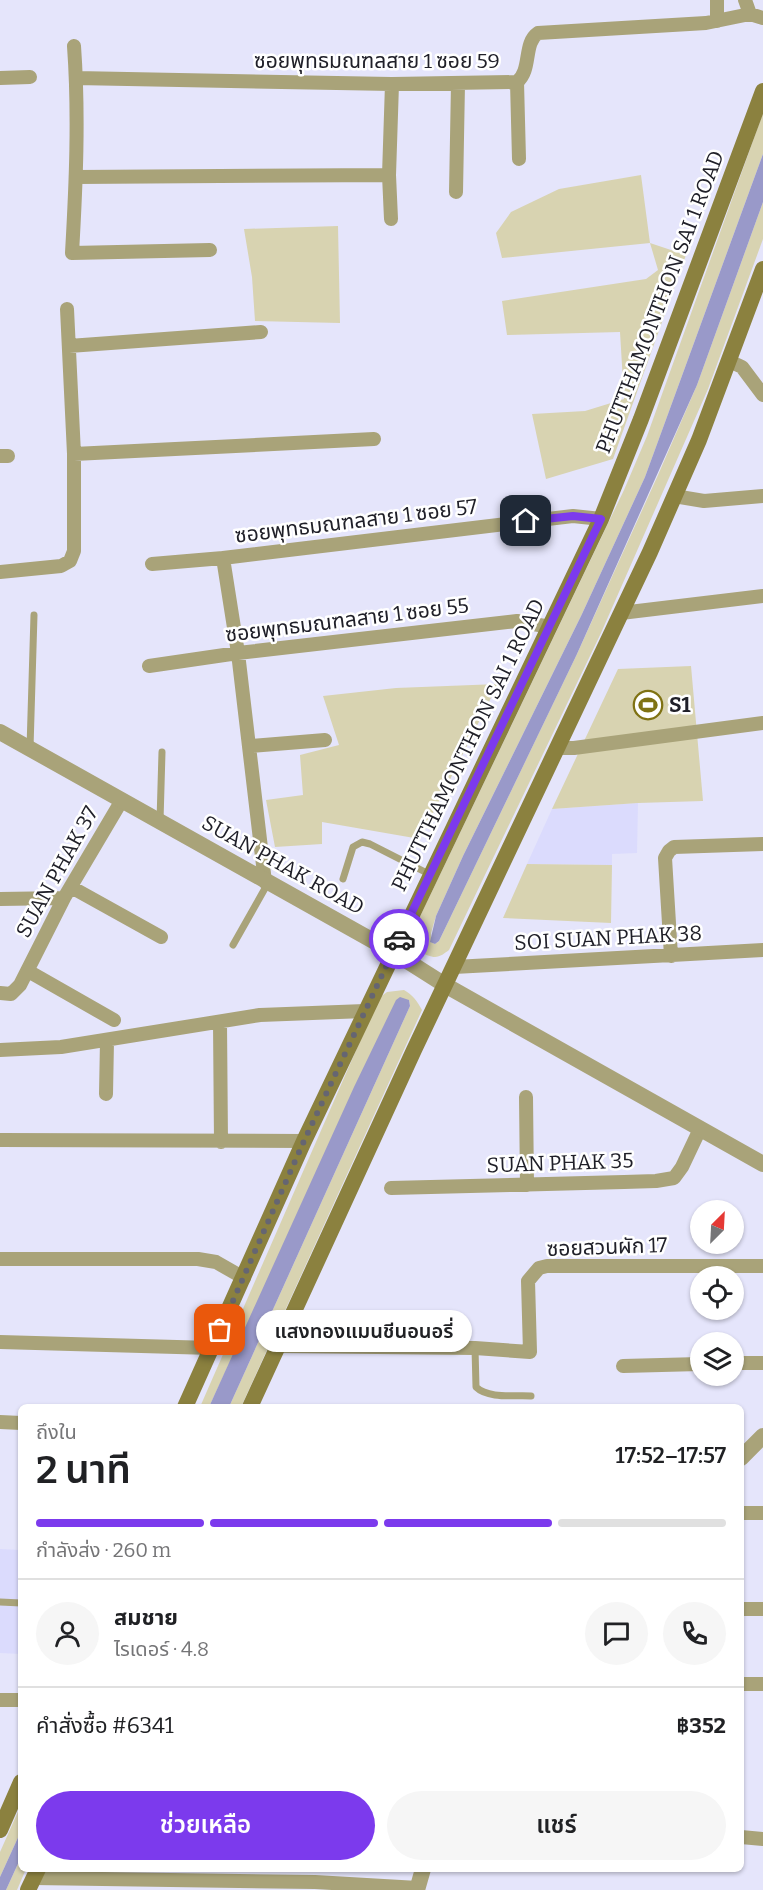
<!DOCTYPE html>
<html lang="th">
<meta charset="utf-8">
<style>
body{margin:0;font-family:Bitter,"Noto Sans Thai",serif;background:#f6f6f6;color:#202124;height:100vh;display:flex;flex-direction:column;font-size:22px;white-space:nowrap}
*{box-sizing:border-box;margin:0}
p{font-size:20px;color:#757577}
.icon{flex:none;width:33px;height:33px;fill:none;stroke:currentColor;stroke-width:2;stroke-linecap:round;stroke-linejoin:round}
.map{position:relative;flex:1;overflow:hidden}
.sheet{position:absolute;left:18px;top:1404px;width:726px;height:468px;display:flex;flex-direction:column;background:#fff;border-radius:9px;box-shadow:0 2px 4px #0004}
.sheet>*{flex:none}
.needle{width:39px;rotate:24deg}
.fabs{position:absolute;left:690px;top:1200px;display:grid;gap:12px}
.fabs a{display:grid;place-items:center;width:54px;height:54px;border-radius:50%;background:#fff;box-shadow:0 2px 4px #0004;font-size:30px}
.pin{position:absolute;display:grid;place-items:center;width:51px;height:51px;color:#fff;margin:-26px;border-radius:12px;box-shadow:0 3px 9px #0006}
.courier{position:absolute;display:grid;place-items:center;width:60px;height:60px;margin:-30px;border:4px solid #7c3aed;border-radius:50%;background:#fff;color:#222;box-shadow:0 2px 8px #0007}
.bubble{position:absolute;height:42px;border-radius:21px;background:#fff;box-shadow:0 2px 4px #0004;font-size:20px;font-weight:600;line-height:42px;text-align:center}
.summary em{font-style:normal;font-weight:600}
.summary div{display:flex;flex-direction:column-reverse}
.summary{display:flex;align-items:center;justify-content:space-between;height:102px;padding:0 18px}
h1{font-size:39px;font-weight:600;line-height:45px}
.bar{display:grid;grid-template-columns:repeat(4,1fr);gap:9px 6px;align-content:center;height:72px;padding:0 18px}
.bar i{height:8px;border-radius:4px;background:#e0e0e0}
.bar .on{background:#7c3aed}
.bar p{grid-column:span 4}
.line{display:flex;align-items:center;gap:15px;padding:0 18px;border-top:2px solid #e0e0e0}
.line div{flex:1}
.round{display:grid;place-items:center;flex:none;width:63px;height:63px;border-radius:32px;background:#f6f6f6}
.button{display:flex;gap:12px;margin-top:auto;padding:12px 18px}
.button a{flex:1;height:69px;border-radius:36px;background:#7c3aed;color:#fff;font-size:24px;font-weight:600;line-height:69px;text-align:center}
.button a+a{background:#f6f6f6;color:#202124}
.map>svg:first-child{display:block}
</style>
<div class="map">
<svg width="763" height="1890" viewBox="0 0 763 1890">
<rect width="100%" height="100%" fill="#e5e5fb"/>
<path fill="#dbdbfd" d="M638,803L637,853L612,854V865L527,864L552,809Z
M0,1549L21,1550V1654L0,1653Z"/>
<path fill="#d8d3b1" d="M763,113V154L645,477L582,614L463,856L436,916L431,933V942L435,944L439,941L577,654L658,475L697,385L763,202V239L708,389L601,633L449,950C445,953 440,957 435,957C427,957 412,948 412,939C411,935 415,929 416,925L624,490L647,436Z
M641,175L650,243L686,255L613,459L546,479L532,414L585,411L624,399L620,332L507,335L502,301L646,279L658,270L650,243L502,258L496,233L511,212L559,189Z
M338,226L340,323L255,321L252,277L244,229Z
M691,666L703,801L638,803L552,809L618,669Z
M498,684L420,839L322,822V844L275,847L266,800L303,795L300,755L339,745L323,696L396,688Z
M527,864L612,865L611,923L503,918Z
M404,990C413,995 417,1001 422,1010L241,1407H229L410,1006L409,1000L274,1267L209,1407H200L379,998L387,992Z
M21,1805V1831L0,1877V1852Z
M21,1857V1869H26L17,1890H6Z"/>
<path fill="#9999c9" d="M763,154V202L697,385L577,654L439,941L435,944L430,942L436,916L463,856L582,614L645,477Z
M400,997L409,1000L410,1006L229,1407H209L354,1087L396,1000Z
M21,1831V1857L6,1890H0V1877Z"/>
<g fill="none" stroke-linecap="round" stroke-linejoin="round">
<path stroke="#a9a379" stroke-width="7" d="M30,748L34,615
M160,821L162,752
M343,879L353,847L362,842L370,844L431,875
M233,945L268,883
M475,1348L476,1387C488,1399 515,1395 531,1396
M0,1602L21,1603"/>
<path stroke="#a9a379" stroke-width="14" d="M717,0V21
M745,0L750,14
M74,46C79,115 76,184 72,253L210,250
M0,78L30,77
M76,78L392,84L517,82C532,70 523,43 538,33L706,23L750,14L763,18
M517,82L519,159
M389,175L391,219
M77,177L389,175L392,84
M456,192L458,84
M69,346L261,332
M729,361L742,367L763,395
M74,454L374,439
M0,456H8
M674,496L704,501L763,496
M223,558L238,653L265,882
M152,564L223,558L573,516L601,519
M0,572L61,566L70,561L74,551V454L67,309
M621,613L763,596
M149,666L238,653L517,621L550,627
M250,746L325,740
M558,748H574L763,723
M71,887L161,937
M0,899L64,898
M671,956L665,858L669,851L674,847L763,844
M454,967L763,950
M28,971L114,1020
M0,993L11,994L20,985L64,898L122,800
M220,1023L221,1142
M0,1050L61,1047L260,1015L365,1011
M106,1094L107,1041
M526,1097L527,1185
M0,1140L304,1141
M391,1188L624,1182L656,1181L674,1178L682,1167L700,1129
M0,1259H198L216,1262L244,1278
M0,1342L212,1348
M278,1346L475,1348L530,1352L528,1281L539,1268L547,1266H763
M734,1363H763
M623,1366L700,1364
M0,1422L21,1423
M741,1513H763
M741,1609H763
M741,1684H763
M0,1700H21
M741,1837L763,1839
M34,1878L315,1882L418,1888"/>
<path stroke="#a9a379" stroke-width="16" d="M0,732L393,952L445,985L763,1164
M741,1458L763,1436
M417,1890L423,1869"/>
<path stroke="#8b813f" stroke-width="16" d="M185,1407L304,1141L601,519L641,419L763,91
M250,1407L414,1050L650,552L699,440L763,269
M0,1830L21,1782
M28,1890L38,1869"/>
</g>
<g fill="none" stroke-linecap="round" stroke-linejoin="round">
<path stroke="#656572" stroke-width="6" stroke-dasharray="0 10.8" d="M220,1330L304,1141L399,939"/>
<path stroke="#7c3aed" stroke-width="8" d="M399,939L601,519L573,516L526,521"/>
</g>
<defs>
<g id="stadium-ring" transform="scale(1.5)"><circle r="9.5" fill="#fff" stroke="#7f7213" stroke-width="1.5"/><path d="M0-5a6.5 5 0 1 0 0 10a6.5 5 0 1 0 0-10ZM-3.5-1.8h7v3.6h-7Z" fill="#7f7213"/></g>
</defs>
<g fill-rule="evenodd">
<use href="#stadium-ring" x="648" y="705"/>
</g>
<g text-anchor="middle" dominant-baseline="central" stroke-width="5" stroke-linejoin="round" paint-order="stroke">
<g font-size="21" fill="#202029" stroke="#fff">
<text x="377" y="61">ซอยพุทธมณฑลสาย 1 ซอย 59</text>
<text transform="translate(660 302) rotate(-69)">PHUTTHAMONTHON SAI 1 ROAD</text>
<text transform="translate(356 521) rotate(-7)">ซอยพุทธมณฑลสาย 1 ซอย 57</text>
<text transform="translate(347 620) rotate(-7)">ซอยพุทธมณฑลสาย 1 ซอย 55</text>
<text transform="translate(468 745) rotate(-64)">PHUTTHAMONTHON SAI 1 ROAD</text>
<text transform="translate(283 865) rotate(29)">SUAN PHAK ROAD</text>
<text transform="translate(57 872) rotate(-61)">SUAN PHAK 37</text>
<text transform="translate(608 938) rotate(-3)">SOI SUAN PHAK 38</text>
<text transform="translate(560 1163) rotate(-2)">SUAN PHAK 35</text>
<text transform="translate(607 1247) rotate(-2)">ซอยสวนผัก 17</text>
</g>
<g font-size="21" font-weight="bold" fill="#202029" stroke="#fff" text-anchor="start">
<text x="669" y="705">S1</text>
</g>
</g>
</svg>
<div class="fabs">
<a><svg class="needle" viewBox="-14 -14 28 28"><path d="M0-13l5 13h-10z" fill="#e53935"/><path d="M0 13l5-13h-10z" fill="#757577"/></svg></a>
<a><svg class="icon" aria-label="locate" viewBox="0 0 24 24"><circle cx="12" cy="12" r="6"/><path d="M12 2v4M12 18v4M2 12h4M18 12h4"/></svg></a>
<a><svg class="icon" aria-label="layers" viewBox="0 0 24 24"><path d="M12 4l9 5-9 5-9-5zM3 14l9 5 9-5"/></svg></a>
</div>
<div class="pin" style="left:220px;top:1330px;background:#ea580c"><svg class="icon" aria-label="bag" viewBox="0 0 24 24"><path d="M5 8h14l-1 12H6zM9 8a3 3 0 0 1 6 0"/></svg></div>
<div class="pin" style="left:526px;top:521px;background:#1f2937"><svg class="icon" aria-label="home" viewBox="0 0 24 24"><path d="M3 11l9-7 9 7M6 9v11h12V9"/></svg></div>
<div class="courier" style="left:399px;top:939px"><svg class="icon" aria-label="car" viewBox="0 0 24 24"><path d="M5 17H2v-5l4-1 3-4h7l3 4 3 1v5h-3M9 17h6M6 11h13"/><circle cx="7" cy="17" r="2"/><circle cx="17" cy="17" r="2"/></svg></div>
<div class="bubble" style="left:256px;top:1310px;width:216px">แสงทองแมนชีนอนอรี่</div>
<section class="sheet">
<div class="summary"><div><h1>2 นาที</h1><p>ถึงใน</p></div><em>17:52–17:57</em></div>
<div class="bar"><i class="on"></i><i class="on"></i><i class="on"></i><i></i><p>กำลังส่ง · 260 m</p></div>
<div class="line" style="height:108px"><a class="round"><svg class="icon" aria-label="person" viewBox="0 0 24 24"><circle cx="12" cy="8" r="4"/><path d="M4 21q1-7 8-7t8 7"/></svg></a><div><b>สมชาย</b><p>ไรเดอร์ · 4.8</p></div><a class="round"><svg class="icon" aria-label="chat" viewBox="0 0 24 24"><path d="M4 5h16v11H9l-5 4z"/></svg></a><a class="round"><svg class="icon" aria-label="phone" viewBox="0 0 24 24"><path d="M5 4h4l2 5-3 2q2 4 5 5l2-3 5 2v4C11 20 4 13 5 4z"/></svg></a></div>
<div class="line" style="height:78px"><div>คำสั่งซื้อ #6341</div><b>฿352</b></div>
<div class="button"><a>ช่วยเหลือ</a><a>แชร์</a></div>
</section>
</div>
